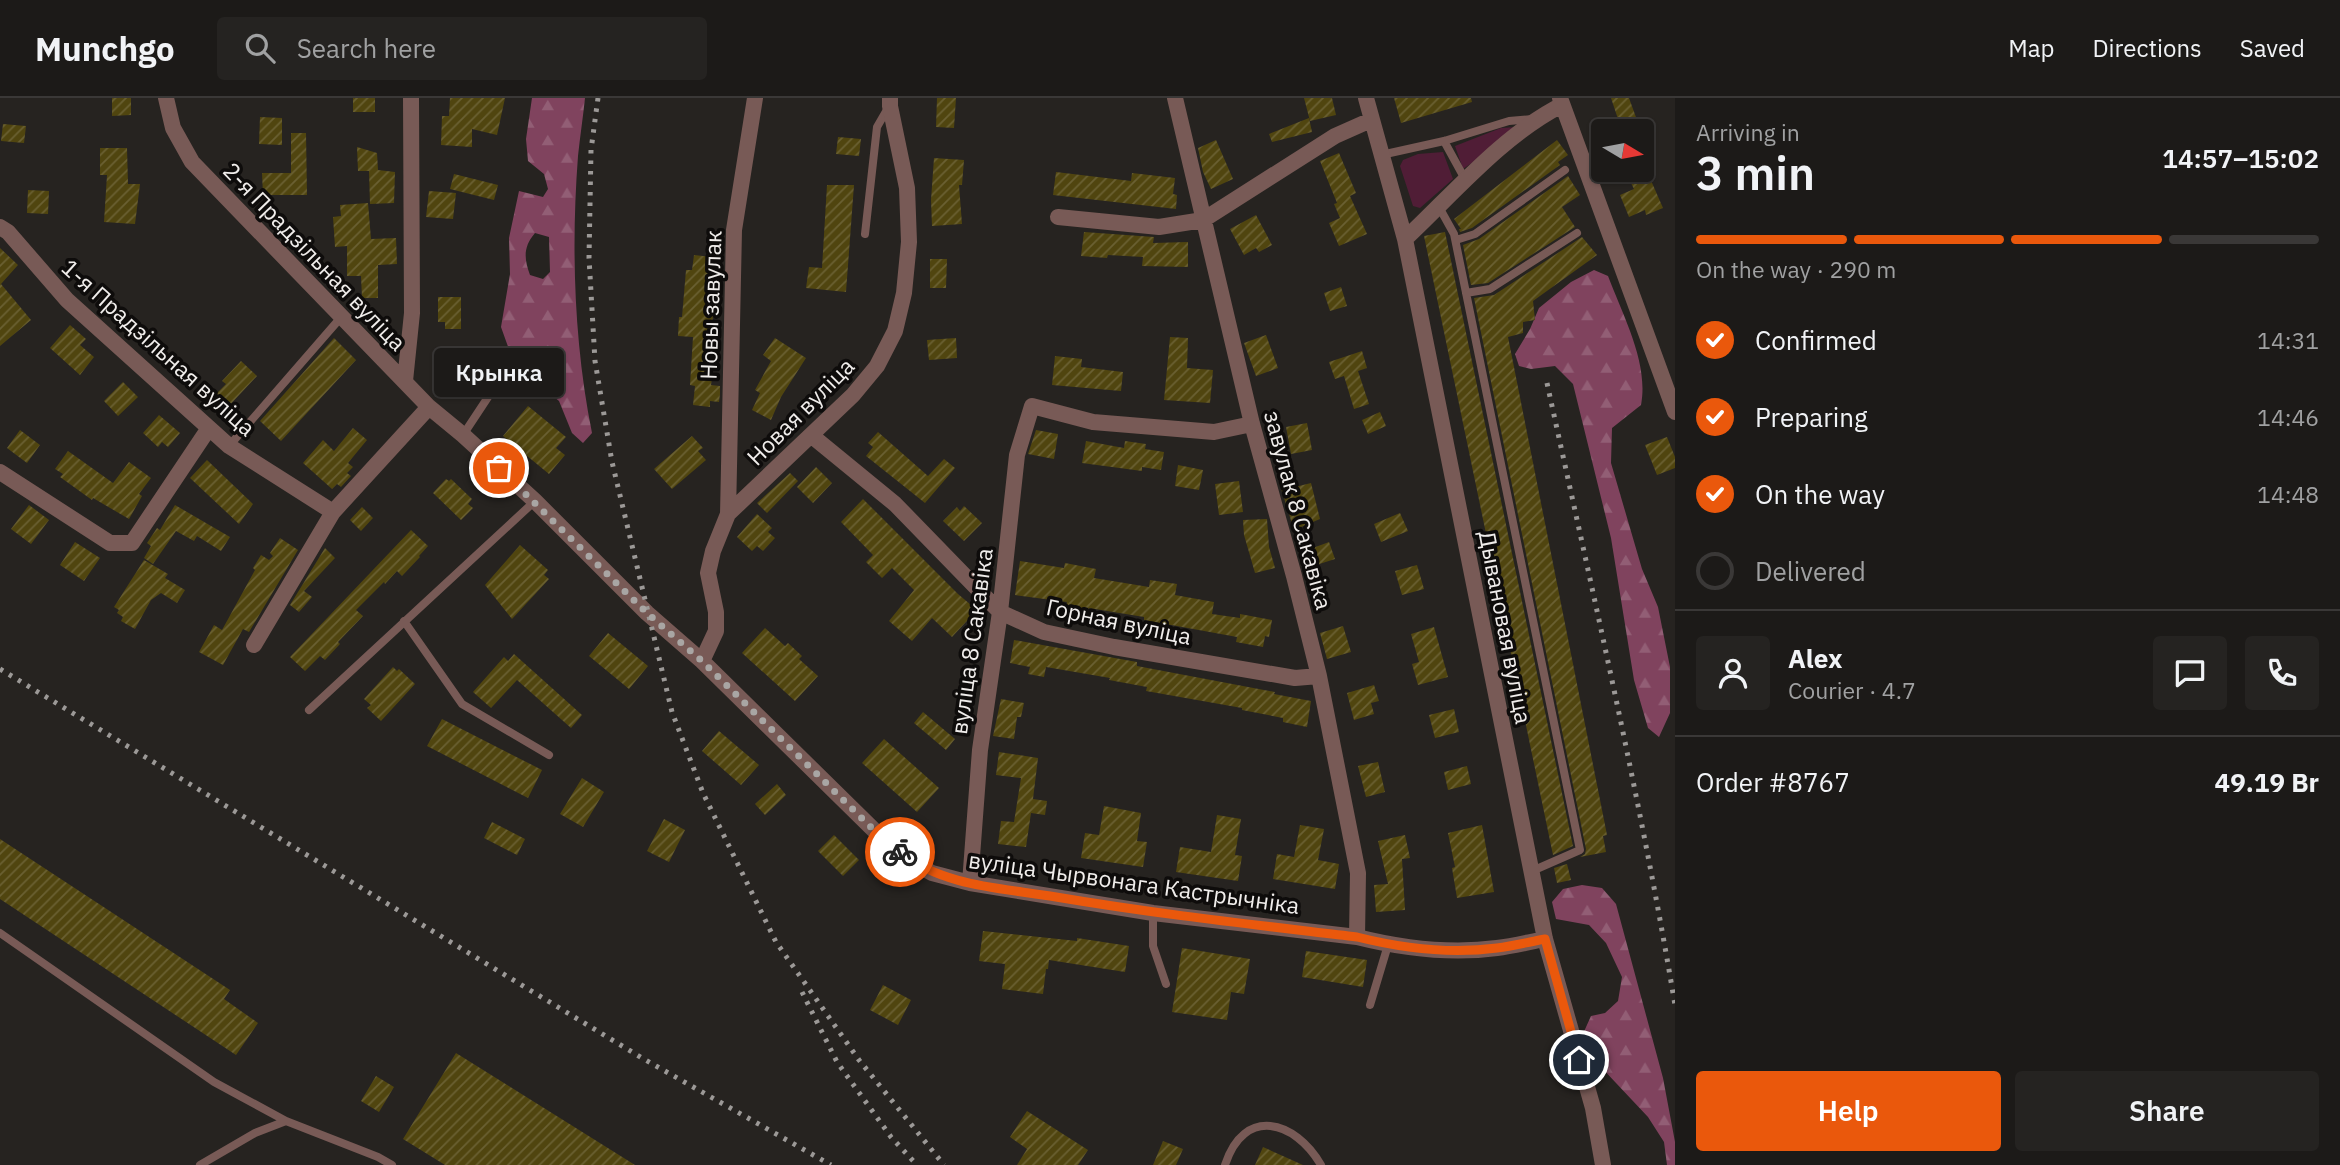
<!DOCTYPE html>
<meta charset="utf-8">
<style>
body{margin:0;font-family:"IBM Plex Sans",sans-serif;background:#252321;color:#f1f3f6;height:100vh;display:flex;flex-direction:column;font-size:26px;white-space:nowrap}
*{box-sizing:border-box;margin:0}
p{font-size:23px;color:#a0a1a2}
.icon{flex:none;width:38px;height:38px;fill:none;stroke:currentColor;stroke-width:2;stroke-linecap:round;stroke-linejoin:round}
.map{position:relative;flex:1;overflow:hidden}
.sheet{display:flex;flex-direction:column;background:#1c1a18;width:665px}
.sheet>*{flex:none}
.needle{width:46px;rotate:100deg}
.tools{position:absolute;left:1591px;top:21px;display:grid;gap:14px}
.tools a{display:grid;place-items:center;width:63px;height:63px;border-radius:7px;background:#1c1a18;box-shadow:0 2px 5px #0004,0 0 0 2px #3a3837;font-size:35px}
.pin{position:absolute;display:grid;place-items:center;width:60px;height:60px;color:#fff;margin:-30px;border:4px solid #fff;border-radius:50%;box-shadow:0 2px 7px #0007}
.courier{position:absolute;display:grid;place-items:center;width:70px;height:70px;margin:-35px;border:5px solid #ea580c;border-radius:50%;background:#fff;color:#222;box-shadow:0 2px 9px #0007}
.bubble{position:absolute;height:49px;border-radius:7px;background:#1c1a18;box-shadow:0 2px 5px #0004,0 0 0 2px #3a3837;font-size:23px;font-weight:600;line-height:49px;text-align:center}
.overview em{font-style:normal;font-weight:600}
.overview div{display:flex;flex-direction:column-reverse}
.overview{display:flex;align-items:center;justify-content:space-between;height:119px;padding:0 21px}
h1{font-size:46px;font-weight:600;line-height:52px}
.bar{display:grid;grid-template-columns:repeat(4,1fr);gap:10px 7px;align-content:center;height:84px;padding:0 21px}
.bar i{height:9px;border-radius:5px;background:#3a3837}
.bar .active{background:#ea580c}
.bar p{grid-column:span 4}
.line{display:flex;align-items:center;gap:18px;padding:0 21px;border-top:2px solid #3a3837}
.line div{flex:1}
.round{display:grid;place-items:center;flex:none;width:74px;height:74px;border-radius:7px;background:#252321}
ol{padding:0 21px;list-style:none}
li{display:flex;align-items:center;gap:21px;height:77px}
li p{margin-inline-start:auto}
li .icon{padding:7px;border-radius:50%;background:#ea580c;color:#fff;stroke-width:4}
li:last-child{color:#a0a1a2}
li i{width:38px;height:38px;border:4px solid #3a3837;border-radius:50%}
.cta{display:flex;gap:14px;margin-top:auto;padding:14px 21px}
.cta a{flex:1;height:80px;border-radius:7px;background:#ea580c;color:#fff;font-size:28px;font-weight:600;line-height:80px;text-align:center}
.cta a+a{background:#252321;color:#f1f3f6}
header{display:flex;align-items:center;gap:42px;box-sizing:border-box;height:98px;padding:0 35px;background:#1c1a18;border-bottom:2px solid #3a3837}
header strong{font-size:33px}
nav{display:flex;gap:38px;margin-inline-start:auto;font-size:24px}
.search{width:490px;height:63px;background:#252321;display:flex;align-items:center;gap:18px;box-sizing:border-box;padding:0 24px;border-radius:7px;color:#a0a1a2;font-size:26px}
main{display:flex;flex:1;min-height:0}
.map>svg:first-child{display:block}
</style>
<header>
<strong>Munchgo</strong>
<div class="search"><svg class="icon" aria-label="search" viewBox="0 0 24 24"><circle cx="10" cy="10" r="6"/><path d="M15 15l6 6"/></svg>Search here</div>
<nav><a>Map</a><a>Directions</a><a>Saved</a></nav>
</header>
<main>
<div class="map">
<svg width="1675" height="1067" viewBox="0 0 1675 1067">
<defs>
<pattern id="forest-firs" width="22" height="20" patternUnits="userSpaceOnUse" patternTransform="scale(1.75)"><rect width="22" height="20" fill="#80435e"/><path d="M5 1l3.5 6h-7zM16 11l3.5 6h-7z" fill="#925e75"/></pattern>
<pattern id="building-hatch" width="6" height="6" patternUnits="userSpaceOnUse" patternTransform="scale(1.75)"><rect width="6" height="6" fill="#50450f"/><path d="M-1 1l2-2M0 6l6-6M5 7l2-2" fill="none" stroke="#6a6032"/></pattern>
</defs>
<rect width="100%" height="100%" fill="#262320"/>
<path fill="#501d36" d="M1517,29L1515,35L1463,71L1455,48L1501,30Z
M1443,54L1453,81L1420,110L1413,108L1400,68L1403,62L1418,56Z"/>
<path fill="url(#forest-firs)" fill-rule="evenodd" d="M532,0H585C583,19 580,39 578,58C571,150 574,245 592,335L583,345L572,335L559,303L530,279L511,257L501,229L510,176L509,140L519,93L543,99L548,91L544,76L528,63L526,41ZM535,135L549,139L550,174L543,181L530,177C524,161 523,149 535,135Z
M1594,172L1608,178C1623,218 1649,265 1641,307L1612,330L1611,365L1642,471L1658,509L1670,569V615L1659,639L1648,630L1634,582L1611,440L1573,286L1555,268L1531,271L1519,268L1515,256L1530,231L1539,210L1571,184Z
M1582,787L1602,790L1616,806L1663,980L1675,1044V1067H1667L1664,1044L1648,1019L1584,951L1582,938L1591,918L1605,915L1618,903L1622,879L1606,845L1589,827L1556,821L1552,804L1563,791Z"/>
<path fill="url(#building-hatch)" d="M112,0H131V17L112,18Z
M353,0H375V14H353Z
M450,0H505L497,37L472,31V49L441,47L442,18H449Z
M937,0H956L954,30L936,29Z
M1304,0H1332L1336,17L1310,23Z
M1394,0H1471L1472,4L1401,25Z
M1611,0H1629L1641,33H1622Z
M260,19L282,20V47L259,46Z
M1309,20L1312,34L1272,44L1269,36Z
M3,26L26,28L24,45L1,43Z
M291,35H306L307,97H263L262,75H291Z
M838,39L861,41L859,58L836,56Z
M1216,42L1233,81L1211,91L1203,74L1198,50Z
M1557,42L1568,57L1558,64L1560,67L1472,130L1460,134L1459,131H1461L1454,121Z
M357,49L377,55L378,72L395,74L394,105L370,106L369,73H358Z
M100,50H127L128,86H140L135,126L104,124L107,77H100Z
M1339,55L1356,95L1350,98L1367,136L1339,148L1329,125L1340,120L1334,106L1337,105L1320,63Z
M934,60L964,62L962,87H959L962,126L932,128L931,102Z
M1056,74L1131,83L1132,75L1175,80L1173,96L1177,97L1176,111L1053,97Z
M454,76L498,87L494,102L450,91Z
M1568,78L1580,97L1562,109L1575,129L1488,185L1471,187L1463,147L1479,141Z
M1649,78L1663,110L1646,117L1645,112L1629,119L1620,97L1634,91L1631,85Z
M827,87H854L846,194L806,190L809,169L822,170Z
M28,92L49,93L48,116L27,115Z
M429,93L456,95L453,121L426,119Z
M368,105L371,141L396,140L397,166L378,167V200H362L361,178H347V148L335,149L333,119L341,118L340,107Z
M1256,117L1272,147L1259,154L1256,150L1244,157L1230,131Z
M1084,134L1154,139L1153,145L1188,144V169L1142,168L1143,159L1108,157L1107,160L1081,158Z
M1445,134L1573,748L1553,757L1424,138Z
M1582,139L1597,157L1533,203L1535,222L1523,224V235L1508,239L1607,737L1603,738L1606,754L1580,759L1585,756L1586,751L1474,200L1494,197Z
M0,150L18,167L1,186L31,222L0,248Z
M694,157L712,159L710,174H715L710,272L713,273L711,287L720,288V296L719,304L710,303V309L693,307L695,288L690,287L693,239L678,238L679,219H682L686,172H692Z
M930,161H947L946,190H930Z
M1341,189L1347,208L1330,213L1324,195Z
M438,199H461V231H445V224H438Z
M70,227L86,241L80,247L94,259L80,277L50,250Z
M1266,237L1278,270L1256,278L1244,245Z
M1170,239L1188,240L1187,270L1213,272L1210,305L1164,302Z
M334,240L356,262L281,343L260,323Z
M775,240L806,260L781,299L771,322L752,312L760,295L755,292L771,263L763,257Z
M956,240L957,260L929,262L927,242Z
M1362,253L1367,270L1358,273L1369,306L1354,311L1344,278L1335,281L1329,264Z
M469,254H488V276H469Z
M1055,258L1082,261L1081,269L1123,274L1121,293L1052,287Z
M241,263L257,278L225,312L212,300L226,286L222,283Z
M123,284L138,299L118,318L104,303Z
M528,308L566,339L556,350L565,357L549,376L503,338Z
M1380,314L1386,328L1368,336L1362,322Z
M159,317L180,335L168,349L162,344L158,349L143,335Z
M1307,325L1312,352L1291,356L1286,329Z
M353,330L367,342L348,365L353,369L347,375L351,378L341,389L337,386L332,391L303,365L323,342L334,353Z
M20,332L40,347L27,365L7,350Z
M1036,332L1058,336L1054,361L1028,356Z
M878,334L928,378L944,361L955,370L925,405L866,358L873,349L868,345Z
M692,338L703,350L698,353L706,362L672,391L654,371Z
M1667,339L1675,359V370L1657,377L1645,347Z
M1086,343L1124,350L1125,343L1146,346L1145,351L1164,354L1161,372L1142,369V373L1082,365Z
M68,353L113,385L129,364L151,380L139,396L142,398L129,421L93,400L92,402L60,379L63,376L55,371Z
M207,362L253,406L239,426L190,380Z
M1178,367L1203,372L1199,392L1175,388Z
M816,369L832,385L813,405L797,389Z
M790,375L798,383L767,415L757,405Z
M1293,380L1295,389L1311,385L1320,421L1294,432L1279,384Z
M446,381L449,383L451,381L472,401L468,406L473,410L461,422L433,395Z
M1239,383L1243,414L1219,417L1215,386Z
M863,401L958,496L977,512L952,539L932,520L912,543L889,523L914,492L892,470L882,480L866,464L873,457L841,424Z
M29,407L49,422L31,446L11,431Z
M175,407L230,439L221,453L197,438L194,443L176,433L153,466L144,460L151,448L147,445L157,430L160,432Z
M964,408L982,425L964,443L943,423L957,409L960,413Z
M362,409L373,420L361,433L350,422Z
M1400,415L1408,433L1381,444L1374,426Z
M757,416L772,430L768,434L775,440L763,453L757,448L752,453L737,439Z
M1267,421L1269,449L1275,470L1255,475L1244,437L1243,422Z
M411,432L428,448L419,458L420,459L402,478L397,473L385,486L384,484L356,512L363,518L338,544L340,546L325,562L320,558L305,573L290,559Z
M280,440L298,452L249,534L243,531L223,567L199,554L214,527L222,532L255,472L253,470L261,457L269,462L273,458L270,455Z
M75,444L100,460L84,483L60,467Z
M1329,444L1335,461L1307,470L1302,454Z
M520,447L548,472L544,477L549,481L512,521L485,487Z
M325,450L335,460L304,493L312,499L299,514L290,507Z
M144,462L168,476L165,480L185,492L177,505L161,495L151,502L135,531L121,523L123,519L117,515L119,512L114,509Z
M1020,463L1064,470L1065,465L1096,471L1094,480L1149,489L1150,482L1177,486L1175,497L1214,504L1212,516L1240,520V516L1272,522L1269,539L1265,538L1263,549L1236,544L1237,539L1144,522V519L1089,510L1088,515L1065,511L1067,504L1015,497Z
M1417,467L1424,491L1402,497L1395,473Z
M1343,528L1351,554L1327,561L1320,535Z
M1434,529L1448,579L1418,587L1412,566L1419,564L1411,536Z
M765,530L785,548L788,545L802,558L799,561L818,578L795,603L742,555Z
M608,535L648,568L629,591L589,558Z
M1014,542L1137,564V568L1275,594L1274,596L1311,603L1307,629L1283,624V620L1242,612V610L1146,593L1147,589L1109,582L1110,580L1046,569L1044,579L1028,576L1030,569L1010,565Z
M514,556L582,617L571,630L517,582L491,610L473,594L504,559L508,563Z
M393,569L397,573L399,571L415,586L381,623L367,610L371,607L364,601Z
M1374,587L1379,603L1371,605L1374,616L1354,622L1347,595Z
M1001,601L1024,605L1021,619H1017L1014,641L993,638Z
M1454,611L1459,634L1435,640L1429,617Z
M923,614L955,641L946,652L914,625Z
M442,621L542,672L528,700L427,648Z
M719,633L759,667L741,687L702,653Z
M884,641L939,690L917,714L862,665Z
M999,654L1038,660L1033,701L1047,703L1045,717L1031,715L1026,749L998,746L1001,723L1014,724L1021,680L996,677Z
M1378,664L1385,694L1366,699L1358,668Z
M1467,668L1471,686L1448,692L1444,674Z
M582,680L604,694L583,729L560,716Z
M777,686L786,697L765,717L755,706Z
M1104,708L1141,715L1137,743L1147,744L1143,769L1081,760L1085,735L1099,737Z
M1217,717L1241,721L1235,757L1242,758L1238,783L1176,774L1180,749L1211,754Z
M664,721L685,732L669,764L647,753Z
M492,724L525,741L517,757L484,740Z
M1300,727L1324,731L1318,762L1339,766L1335,791L1273,781L1277,756L1294,759Z
M1482,727L1494,794L1457,800L1452,770L1455,769L1448,735Z
M834,737L859,762L843,778L818,753Z
M1405,737L1410,760L1402,761L1405,812L1376,814L1374,787L1388,786L1378,743Z
M0,741L230,892L224,901L258,925L236,957L0,801Z
M1567,766L1571,782L1557,785L1554,770Z
M983,833L1077,843V840L1129,848L1125,874L1049,862L1048,871H1046L1043,896L1002,891L1005,866L979,863Z
M1182,850L1250,861L1244,896L1231,894L1227,922L1172,914Z
M1306,853L1367,862L1363,889L1302,879Z
M883,887L911,902L898,927L870,912Z
M456,955L635,1067H445L403,1041Z
M376,978L394,989L379,1014L361,1003Z
M1027,1013L1088,1052L1078,1067H1017L1027,1051L1010,1039Z
M1163,1043L1183,1051L1176,1067H1153Z
M1263,1049L1303,1067H1255Z"/>
<g fill="none" stroke-linecap="round" stroke-linejoin="round">
<path stroke="#785a56" stroke-width="8" d="M1444,43L1466,83
M1381,57L1444,43L1509,23L1533,21
M1439,109L1454,136L1580,752L1532,773
M865,136L877,29L888,10
M1456,142L1475,136L1565,72
M1466,195L1490,191L1577,135
M463,337L502,278
M229,348L343,217
M404,523L462,606L549,657
M309,612L535,403
M1153,815V848L1166,886
M0,835L214,984L286,1023
M1370,907L1388,847
M200,1067L255,1035L286,1023L378,1059L392,1067
M1225,1067C1244,1008 1295,1022 1321,1067"/>
<path stroke="#785a56" stroke-width="16" d="M166,0L173,30L192,64L429,309L463,337L535,403L647,515L702,563L881,739L914,765L932,775L970,785L1153,815L1357,839C1401,850 1452,856 1497,850C1513,848 1529,844 1545,841
M1175,0L1252,326L1294,478L1319,578L1358,775L1357,839
M1366,0L1405,141L1545,841L1593,1010L1603,1067
M1560,0L1675,314
M1058,119L1159,129L1203,122L1335,38L1371,22
M0,129L8,134L67,202L229,348L333,414
M1405,141C1452,97 1504,36 1562,7
M405,283L412,215L411,0
M812,338L895,406L1000,514L1044,534L1114,549L1295,580L1319,578
M0,374L110,445H132L209,330
M728,416L734,132L755,0
M254,547L333,414L429,309
M702,563L716,533V514L708,475L713,453L728,416L853,297L877,268L895,233L904,195L909,144L907,90L890,8V0
M970,785L980,652L1000,514L1017,357L1032,308L1093,324L1214,334L1252,326"/>
<path stroke="#9c9997" stroke-width="5" stroke-dasharray="3.5 7" stroke-linecap="butt" d="M598,0L591,52L589,160L595,263L612,364L672,614L703,695L776,844L859,962L944,1067
M1547,285C1592,492 1640,698 1675,907
M0,571L642,960L831,1067
M802,894L837,964L891,1039L917,1067"/>
</g>
<g fill="none" stroke-linecap="round" stroke-linejoin="round">
<path stroke="#a9a6a4" stroke-width="7" stroke-dasharray="0 12.6" d="M499,370L647,515L702,563L881,739L900,754"/>
<path stroke="#ea580c" stroke-width="9" d="M900,754C943,789 1004,790 1056,799C1156,816 1257,827 1357,839C1401,850 1452,856 1497,850C1513,848 1529,844 1545,841L1579,962"/>
</g>
<g text-anchor="middle" dominant-baseline="central" stroke-width="7" stroke-linejoin="round" paint-order="stroke">
<g font-size="23" fill="#f0edeb" stroke="#0e0c0b">
<text transform="translate(315 158) rotate(46)">2-я Прадзільная вуліца</text>
<text transform="translate(710 207) rotate(-88)">Новы завулак</text>
<text transform="translate(159 249) rotate(42)">1-я Прадзільная вуліца</text>
<text transform="translate(800 313) rotate(-45)">Новая вуліца</text>
<text transform="translate(1299 412) rotate(75)">завулак 8 Сакавіка</text>
<text transform="translate(1119 523) rotate(12)">Горная вуліца</text>
<text transform="translate(1506 529) rotate(79)">Дывановая вуліца</text>
<text transform="translate(971 543) rotate(-82)">вуліца 8 Сакавіка</text>
<text transform="translate(1134 784) rotate(8)">вуліца Чырвонага Кастрычніка</text>
</g>
</g>
</svg>
<div class="tools">
<a><svg class="needle" viewBox="-14 -14 28 28"><path d="M0-13l5 13h-10z" fill="#e53935"/><path d="M0 13l5-13h-10z" fill="#a0a1a2"/></svg></a>
</div>
<div class="pin" style="left:499px;top:370px;background:#ea580c"><svg class="icon" aria-label="bag" viewBox="0 0 24 24"><path d="M5 8h14l-1 12H6zM9 8a3 3 0 0 1 6 0"/></svg></div>
<div class="pin" style="left:1579px;top:962px;background:#1f2937"><svg class="icon" aria-label="home" viewBox="0 0 24 24"><path d="M3 11l9-7 9 7M6 9v11h12V9"/></svg></div>
<div class="courier" style="left:900px;top:754px"><svg class="icon" aria-label="bike" viewBox="0 0 24 24"><circle cx="6" cy="16" r="4"/><circle cx="18" cy="16" r="4"/><path d="M6 16l4-8h5l3 8M10 8l3 8H6M13 5h3"/></svg></div>
<div class="bubble" style="left:434px;top:250px;width:130px">Крынка</div>
</div>
<section class="sheet">
<div class="overview"><div><h1>3 min</h1><p>Arriving in</p></div><em>14:57–15:02</em></div>
<div class="bar"><i class="active"></i><i class="active"></i><i class="active"></i><i></i><p>On the way · 290 m</p></div>
<ol>
<li><svg class="icon" aria-label="check" viewBox="0 0 24 24"><path d="M5 12l5 5 9-10"/></svg>Confirmed<p>14:31</p></li>
<li><svg class="icon" aria-label="check" viewBox="0 0 24 24"><path d="M5 12l5 5 9-10"/></svg>Preparing<p>14:46</p></li>
<li><svg class="icon" aria-label="check" viewBox="0 0 24 24"><path d="M5 12l5 5 9-10"/></svg>On the way<p>14:48</p></li>
<li><i></i>Delivered</li>
</ol>
<div class="line" style="height:126px"><a class="round"><svg class="icon" aria-label="person" viewBox="0 0 24 24"><circle cx="12" cy="8" r="4"/><path d="M4 21q1-7 8-7t8 7"/></svg></a><div><b>Alex</b><p>Courier · 4.7</p></div><a class="round"><svg class="icon" aria-label="chat" viewBox="0 0 24 24"><path d="M4 5h16v11H9l-5 4z"/></svg></a><a class="round"><svg class="icon" aria-label="phone" viewBox="0 0 24 24"><path d="M5 4h4l2 5-3 2q2 4 5 5l2-3 5 2v4C11 20 4 13 5 4z"/></svg></a></div>
<div class="line" style="height:91px"><div>Order #8767</div><b>49.19 Br</b></div>
<div class="cta"><a>Help</a><a>Share</a></div>
</section>
</main>
